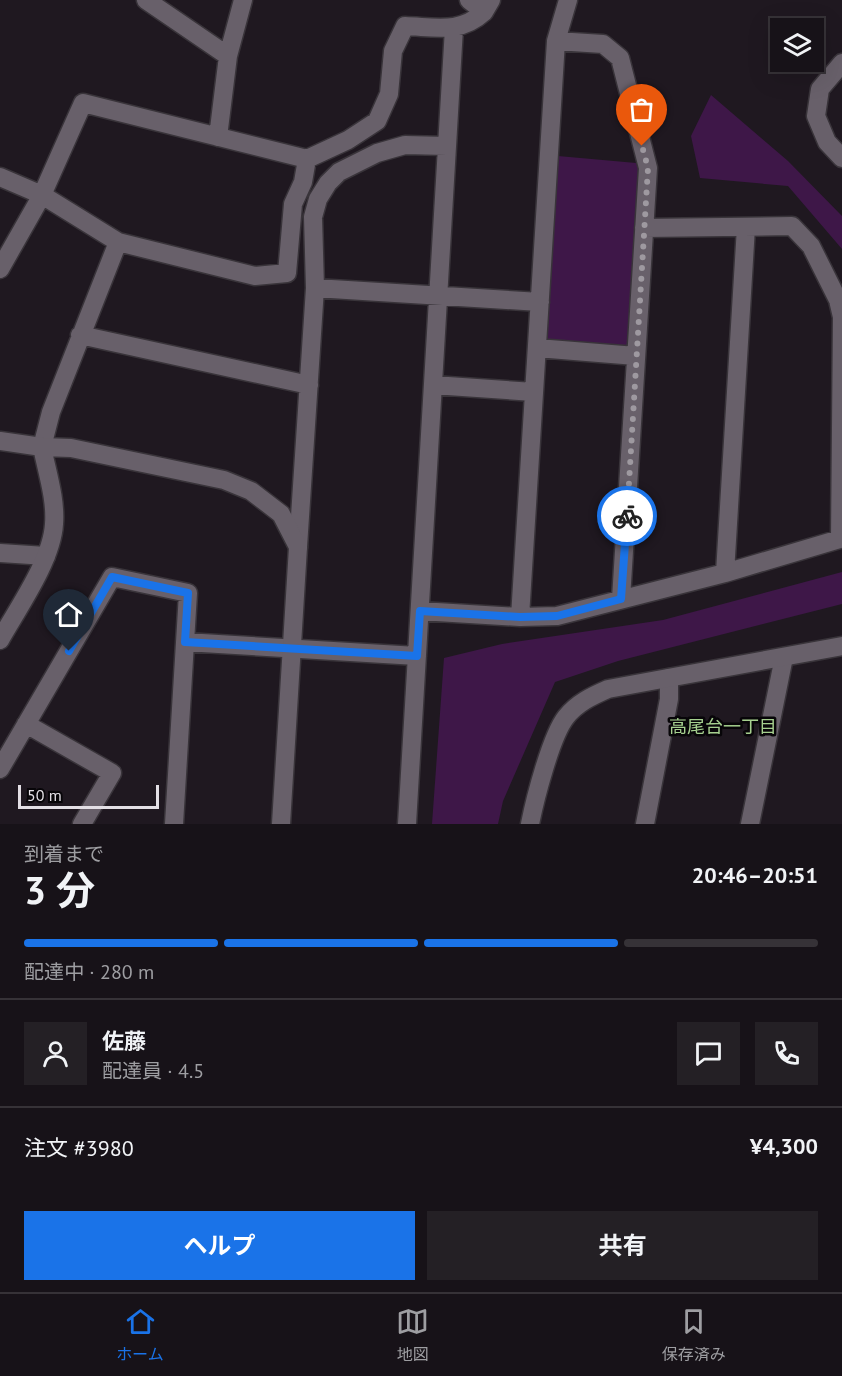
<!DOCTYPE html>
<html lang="ja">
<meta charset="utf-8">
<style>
body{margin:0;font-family:"PT Sans","Noto Sans JP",sans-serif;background:#242025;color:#f1f3f6;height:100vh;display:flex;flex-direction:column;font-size:22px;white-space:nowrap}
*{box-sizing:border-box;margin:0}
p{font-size:20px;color:#9e9ea2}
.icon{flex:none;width:33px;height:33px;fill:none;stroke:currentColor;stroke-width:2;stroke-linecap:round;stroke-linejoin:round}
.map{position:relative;height:824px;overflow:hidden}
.sheet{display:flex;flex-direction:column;background:#171218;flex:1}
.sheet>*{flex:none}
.buttons{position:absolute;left:770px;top:18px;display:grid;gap:12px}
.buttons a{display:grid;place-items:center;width:54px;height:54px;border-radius:0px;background:#171218;box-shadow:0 6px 24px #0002,0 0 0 2px #363237;font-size:30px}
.scale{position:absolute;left:18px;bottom:15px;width:141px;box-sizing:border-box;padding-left:6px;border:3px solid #e3dfe5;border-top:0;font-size:16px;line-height:21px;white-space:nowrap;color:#e3dfe5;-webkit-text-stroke:4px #070508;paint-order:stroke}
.pin{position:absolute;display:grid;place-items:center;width:51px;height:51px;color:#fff;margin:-62px -26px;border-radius:50% 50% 50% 0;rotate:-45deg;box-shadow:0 0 6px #0007}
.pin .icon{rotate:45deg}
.courier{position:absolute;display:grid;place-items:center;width:60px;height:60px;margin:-30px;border:4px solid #1a73e8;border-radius:50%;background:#fff;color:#222;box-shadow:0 2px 8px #0007}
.headline em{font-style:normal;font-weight:700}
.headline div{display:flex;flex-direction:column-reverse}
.headline{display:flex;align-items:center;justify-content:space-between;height:102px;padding:0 24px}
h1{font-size:39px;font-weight:700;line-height:45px}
.bar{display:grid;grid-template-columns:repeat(4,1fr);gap:9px 6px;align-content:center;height:72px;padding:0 24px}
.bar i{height:8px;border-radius:4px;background:#363237}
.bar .on{background:#1a73e8}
.bar p{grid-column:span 4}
.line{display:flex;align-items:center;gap:15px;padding:0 24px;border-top:2px solid #363237}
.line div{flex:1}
.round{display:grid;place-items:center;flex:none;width:63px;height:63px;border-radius:0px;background:#242025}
.primary-button{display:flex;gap:12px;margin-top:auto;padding:12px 24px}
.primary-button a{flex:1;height:69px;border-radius:0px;background:#1a73e8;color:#fff;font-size:24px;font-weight:700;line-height:69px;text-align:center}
.primary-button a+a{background:#242025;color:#f1f3f6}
.tab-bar{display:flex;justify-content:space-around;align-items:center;height:84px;border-top:2px solid #363237;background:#171218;font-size:16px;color:#9e9ea2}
.tab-bar a{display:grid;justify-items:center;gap:3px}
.tab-bar .on{color:#1a73e8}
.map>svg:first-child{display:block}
</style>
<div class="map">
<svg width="842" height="824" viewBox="0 0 842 824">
<rect width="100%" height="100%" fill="#1f1820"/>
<path fill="#3e1748" d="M711,95L788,161L842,216V249L788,186L700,178L691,136Z
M558,156L636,163L639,171L627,348L545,342Z
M842,572V604L618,661L555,682L503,801L498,824H432L444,658L502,644L663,620Z"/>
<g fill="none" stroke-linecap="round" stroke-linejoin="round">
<g stroke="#39343a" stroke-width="21">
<path id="minor" d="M146,0L228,56
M469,0L484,12L491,0
M556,41L603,44L620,58L648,168L621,599
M842,63L820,89L816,116L827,142L842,158
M218,137L228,56L243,0
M0,177L42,195L118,242L255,276L287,273L293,204L303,182L307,159
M0,269L42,195L83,103L307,159L348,140L377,121L389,94L393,51L405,26C436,27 460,34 484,12
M315,288L540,302
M80,335L309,385
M537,348L636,356
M433,385L534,392
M42,447L51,412L118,242
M298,547L315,288L313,217L318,199L328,183L339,172L377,153L405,145L447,146
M0,553L46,556
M725,573L746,227
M420,611L520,617L557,616L725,573L840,539L842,317L838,300L811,246L792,226L644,228
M520,617L556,41L568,0
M185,642L417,656
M26,724L112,773L82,824
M0,769L112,577L188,593L174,824
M407,824L454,28
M645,824L669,699V678
M750,824L784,657"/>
</g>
<g stroke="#39343a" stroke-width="21">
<path id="tertiary" d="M0,441L42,447L71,448L224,480L251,491L281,514L298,547L281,824
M0,640C18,608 52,560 54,524C56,499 47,472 42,447
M530,824C535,799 551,736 566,717C577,703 592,696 608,689L842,646"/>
</g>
<use href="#minor" stroke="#68606a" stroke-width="18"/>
<use href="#tertiary" stroke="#68606a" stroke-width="18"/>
</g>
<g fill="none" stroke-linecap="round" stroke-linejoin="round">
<path stroke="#9e99a0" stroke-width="6" stroke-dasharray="0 10.8" d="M627,516L648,168L642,146"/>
<path stroke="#1a73e8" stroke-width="8" d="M69,651L112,577L188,593L185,642L417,656L420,611L520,617L557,616L621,599L627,516"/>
</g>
<g text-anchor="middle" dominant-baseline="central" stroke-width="5" stroke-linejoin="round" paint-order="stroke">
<g font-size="18" fill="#a6d08f" stroke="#070508">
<text x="723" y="726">高尾台一丁目</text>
</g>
</g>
</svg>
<div class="buttons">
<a><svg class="icon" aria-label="layers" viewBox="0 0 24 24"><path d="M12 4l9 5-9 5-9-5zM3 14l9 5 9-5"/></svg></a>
</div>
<div class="scale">50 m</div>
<div class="pin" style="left:642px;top:146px;background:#ea580c"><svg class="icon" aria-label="bag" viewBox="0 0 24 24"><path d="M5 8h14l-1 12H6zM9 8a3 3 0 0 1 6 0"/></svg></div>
<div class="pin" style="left:69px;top:651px;background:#1f2937"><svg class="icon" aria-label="home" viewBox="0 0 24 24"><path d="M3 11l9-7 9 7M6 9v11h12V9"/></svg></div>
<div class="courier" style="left:627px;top:516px"><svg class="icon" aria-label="bike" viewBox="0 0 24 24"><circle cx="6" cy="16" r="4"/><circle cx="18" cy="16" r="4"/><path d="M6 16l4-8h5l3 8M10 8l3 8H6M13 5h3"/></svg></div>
</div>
<section class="sheet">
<div class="headline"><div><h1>3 分</h1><p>到着まで</p></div><em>20:46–20:51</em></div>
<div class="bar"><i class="on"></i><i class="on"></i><i class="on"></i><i></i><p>配達中 · 280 m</p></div>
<div class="line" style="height:108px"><a class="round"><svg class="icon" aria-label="person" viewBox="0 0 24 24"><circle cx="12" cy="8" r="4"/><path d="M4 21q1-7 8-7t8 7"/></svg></a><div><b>佐藤</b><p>配達員 · 4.5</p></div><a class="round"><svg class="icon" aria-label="chat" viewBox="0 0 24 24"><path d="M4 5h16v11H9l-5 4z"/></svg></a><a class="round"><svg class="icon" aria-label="phone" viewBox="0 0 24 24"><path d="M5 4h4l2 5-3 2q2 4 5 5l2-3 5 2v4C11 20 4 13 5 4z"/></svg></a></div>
<div class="line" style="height:78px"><div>注文 #3980</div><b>¥4,300</b></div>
<div class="primary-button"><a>ヘルプ</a><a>共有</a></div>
</section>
<nav class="tab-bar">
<a class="on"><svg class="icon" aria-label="home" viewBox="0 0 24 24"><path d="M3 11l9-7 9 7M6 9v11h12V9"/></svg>ホーム</a>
<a><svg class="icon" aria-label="map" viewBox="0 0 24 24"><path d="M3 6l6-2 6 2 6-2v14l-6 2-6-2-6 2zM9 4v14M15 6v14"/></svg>地図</a>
<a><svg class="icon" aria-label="saved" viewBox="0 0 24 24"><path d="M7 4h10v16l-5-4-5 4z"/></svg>保存済み</a>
</nav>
